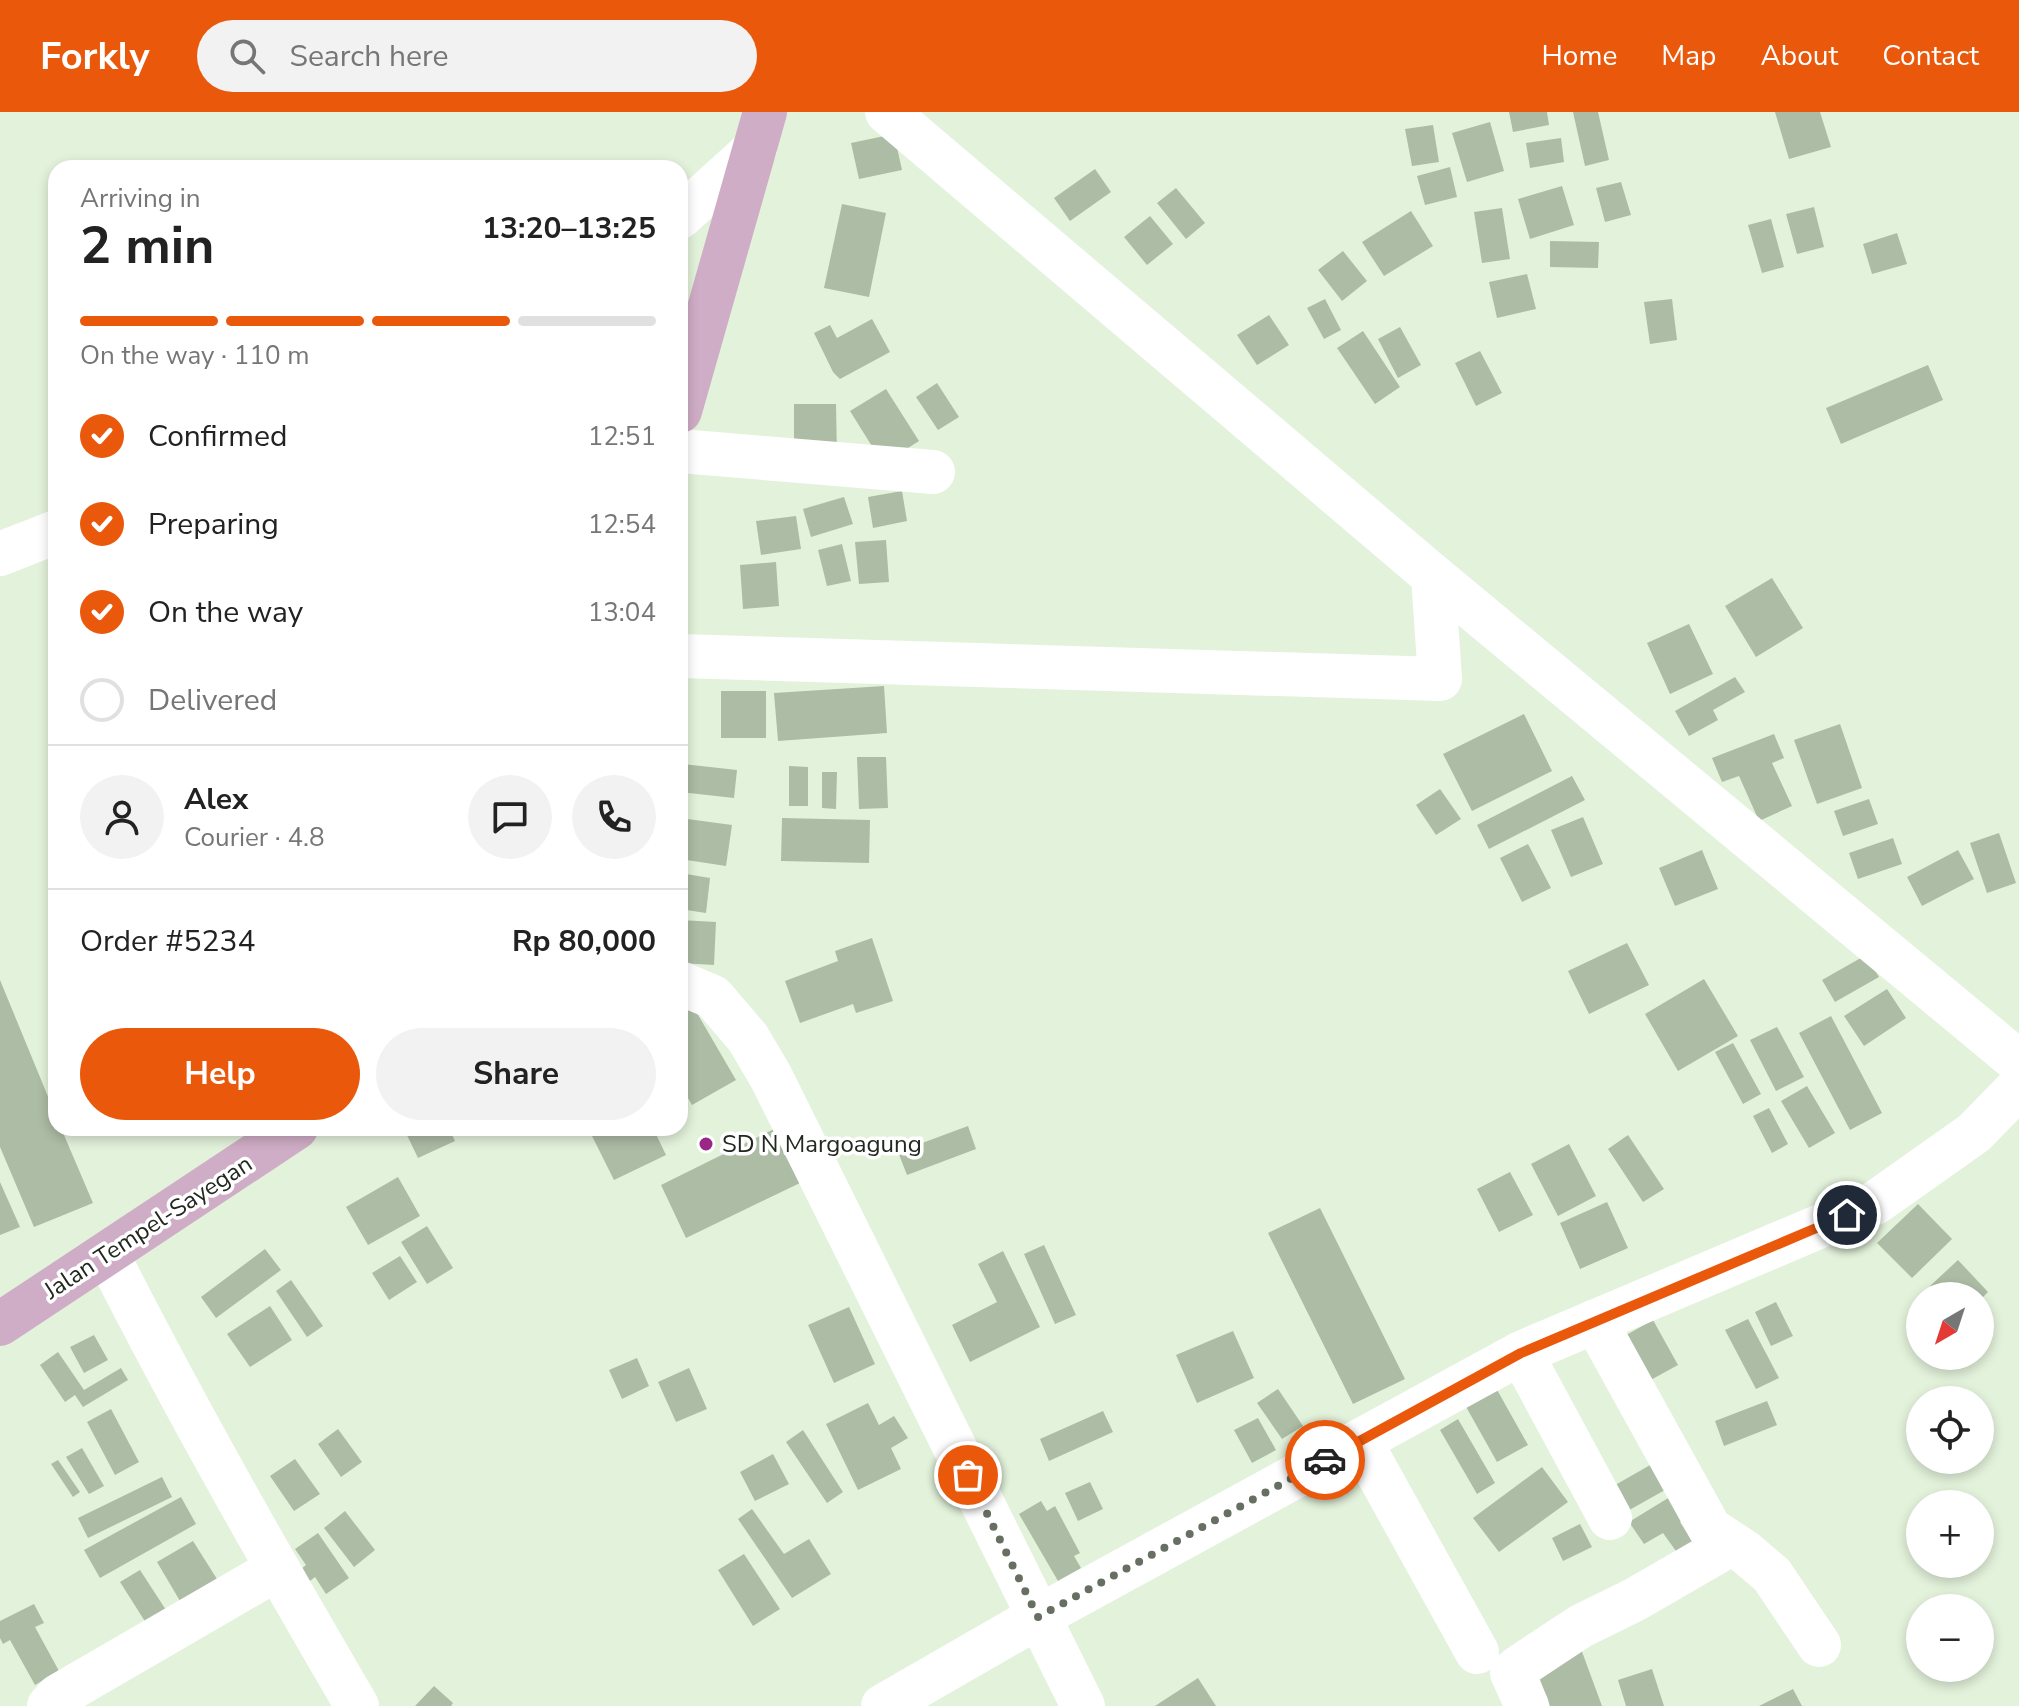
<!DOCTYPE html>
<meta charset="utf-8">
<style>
body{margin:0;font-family:"Nunito Sans",sans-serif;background:#f2f2f2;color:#222;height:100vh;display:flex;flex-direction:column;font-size:30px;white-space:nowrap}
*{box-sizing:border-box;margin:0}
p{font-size:26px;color:#767676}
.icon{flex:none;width:44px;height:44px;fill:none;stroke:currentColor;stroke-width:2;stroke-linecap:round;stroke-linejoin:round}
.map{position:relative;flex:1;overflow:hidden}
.sheet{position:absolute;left:48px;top:48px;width:640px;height:976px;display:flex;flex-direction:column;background:#fff;border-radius:24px;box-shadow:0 4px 12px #0003}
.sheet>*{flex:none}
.needle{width:52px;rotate:219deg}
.fabs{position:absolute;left:1906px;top:1170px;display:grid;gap:16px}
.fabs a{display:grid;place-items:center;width:88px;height:88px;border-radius:50%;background:#fff;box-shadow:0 4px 12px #0003;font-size:40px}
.pin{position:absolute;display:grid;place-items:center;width:68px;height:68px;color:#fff;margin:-34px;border:4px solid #fff;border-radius:50%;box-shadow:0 2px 8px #0007}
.courier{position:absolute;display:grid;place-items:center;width:80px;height:80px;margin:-40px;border:6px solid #ea580c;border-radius:50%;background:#fff;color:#222;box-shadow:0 2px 10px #0007}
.overview em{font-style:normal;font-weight:700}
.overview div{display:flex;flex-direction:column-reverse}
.overview{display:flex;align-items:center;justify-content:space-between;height:136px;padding:0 32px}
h1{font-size:52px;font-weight:700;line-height:60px}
.bar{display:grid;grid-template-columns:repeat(4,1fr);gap:12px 8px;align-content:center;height:96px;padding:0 32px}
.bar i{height:10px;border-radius:6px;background:#e0e0e0}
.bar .on{background:#ea580c}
.bar p{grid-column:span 4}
.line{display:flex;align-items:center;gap:20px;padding:0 32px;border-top:2px solid #e0e0e0}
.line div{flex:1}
.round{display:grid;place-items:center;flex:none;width:84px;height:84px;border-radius:42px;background:#f2f2f2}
ol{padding:0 32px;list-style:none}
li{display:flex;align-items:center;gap:24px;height:88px}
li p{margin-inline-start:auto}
li .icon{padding:8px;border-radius:50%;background:#ea580c;color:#fff;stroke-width:4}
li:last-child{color:#767676}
li i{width:44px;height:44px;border:4px solid #e0e0e0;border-radius:50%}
.button{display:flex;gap:16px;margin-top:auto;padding:16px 32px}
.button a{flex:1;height:92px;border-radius:48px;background:#ea580c;color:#fff;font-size:32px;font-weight:700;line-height:92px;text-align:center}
.button a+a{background:#f2f2f2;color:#222}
header{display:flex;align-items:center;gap:48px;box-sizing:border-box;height:112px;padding:0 40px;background:#ea580c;color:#fff}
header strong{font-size:38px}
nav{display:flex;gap:44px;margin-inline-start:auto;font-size:28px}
.search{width:560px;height:72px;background:#f2f2f2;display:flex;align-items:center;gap:20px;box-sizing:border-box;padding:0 28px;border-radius:44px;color:#767676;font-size:30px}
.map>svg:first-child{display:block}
</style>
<header>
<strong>Forkly</strong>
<div class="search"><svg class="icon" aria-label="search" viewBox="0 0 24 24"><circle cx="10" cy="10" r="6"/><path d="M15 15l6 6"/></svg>Search here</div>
<nav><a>Home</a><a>Map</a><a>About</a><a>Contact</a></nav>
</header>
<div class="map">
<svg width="2019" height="1594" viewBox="0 0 2019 1594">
<rect width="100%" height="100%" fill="#e3f2db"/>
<path fill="#adbca5" d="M1509,0H1547L1549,13L1513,20Z
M1573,0H1598L1609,48L1585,54Z
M1775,0H1820L1831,35L1789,47Z
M1490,10L1504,59L1467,70L1452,21Z
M1433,13L1439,50L1412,54L1405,17Z
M894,22L902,58L859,67L851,31Z
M1561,26L1564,50L1530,56L1526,31Z
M1450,55L1457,85L1425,93L1417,64Z
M1095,57L1111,80L1070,109L1054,86Z
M1621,70L1631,103L1605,110L1596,76Z
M1562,74L1574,113L1530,127L1518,87Z
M1176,76L1205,111L1186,127L1157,91Z
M842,92L886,101L869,185L824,176Z
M1814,95L1824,135L1797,142L1786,102Z
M1502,96L1510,147L1482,151L1474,100Z
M1411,99L1433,134L1384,164L1362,130Z
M1150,104L1173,132L1147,153L1124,125Z
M1771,107L1784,155L1762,161L1748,113Z
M1897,121L1907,152L1872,162L1863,132Z
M1550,129L1599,130L1598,156L1550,155Z
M1343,139L1367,169L1342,189L1318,158Z
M1527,162L1536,197L1497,206L1489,170Z
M1325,187L1341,218L1324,227L1307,196Z
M1672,187L1677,228L1650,232L1644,190Z
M1269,203L1289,233L1257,253L1237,223Z
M872,207L890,240L840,267L833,260L814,221L830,213L837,226Z
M1400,215L1421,253L1398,266L1378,227Z
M1363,219L1400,275L1375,292L1337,236Z
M1480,239L1502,281L1476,294L1455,251Z
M1928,253L1943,288L1841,332L1826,296Z
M937,271L959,305L938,318L916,285Z
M886,277L919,329L883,352L850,299Z
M794,292H836L837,345L794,344Z
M902,379L907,409L873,416L868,385Z
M844,385L853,412L811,425L803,397Z
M796,404L801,437L761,443L756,409Z
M886,428L889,470L859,472L855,430Z
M842,432L851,469L827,474L818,438Z
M776,450L779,494L743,497L740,453Z
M1772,466L1803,516L1756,545L1725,494Z
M1689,512L1713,562L1670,582L1647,531Z
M1735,565L1745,580L1713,598L1718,608L1689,624L1675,599Z
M884,574L887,621L778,629L774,581Z
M721,579H766V626H721Z
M1524,602L1552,659L1472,699L1443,642Z
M1840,612L1862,676L1817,692L1794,628Z
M1774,622L1784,646L1772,651L1792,694L1759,709L1739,664L1722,670L1712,646Z
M857,645H886L888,696L859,697Z
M683,652L737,658L734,686L680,680Z
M789,654L808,655V694H789Z
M822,660H837L836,697L822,696Z
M1572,664L1585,688L1489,737L1477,713Z
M1440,677L1461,707L1436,723L1416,693Z
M1869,687L1878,712L1843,724L1834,699Z
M1583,705L1603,752L1571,765L1551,718Z
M680,706L732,713L726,754L680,747Z
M782,706L870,708L869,751L781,749Z
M1999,721L2016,771L1987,781L1970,731Z
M1893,726L1902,752L1858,767L1849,741Z
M1528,732L1551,776L1522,790L1500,746Z
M1702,738L1718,777L1675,794L1659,756Z
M1958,738L1974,767L1922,794L1907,765Z
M680,761L710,766L706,801L680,797Z
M680,808L716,810L714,853L680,851Z
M872,826L893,889L856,901L853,892L800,911L785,869L838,849L835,839Z
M1627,831L1649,873L1589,902L1568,859Z
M1866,843L1879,865L1835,890L1822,868Z
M1704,867L1738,924L1678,959L1645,902Z
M0,868L56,1004V1016H61L93,1091L34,1115L0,1035Z
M683,877L736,968L692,993L680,972V879Z
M1887,877L1906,906L1864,934L1844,904Z
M1831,904L1882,1001L1850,1018L1799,921Z
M1777,915L1804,965L1776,979L1750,928Z
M1733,931L1761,982L1743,992L1715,940Z
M1807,974L1835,1021L1809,1036L1781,989Z
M1769,996L1788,1032L1772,1041L1753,1004Z
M968,1014L976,1037L907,1063L898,1040Z
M412,1016H449L455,1029L418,1046L405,1019Z
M588,1016H653L666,1043L614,1068Z
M774,1017L800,1071L686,1126L661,1073Z
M1628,1023L1664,1077L1643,1090L1608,1037Z
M1569,1032L1596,1084L1558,1104L1531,1052Z
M1510,1060L1533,1103L1499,1120L1477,1077Z
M398,1065L420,1104L368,1133L346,1095Z
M0,1070L20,1115L0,1123Z
M1607,1090L1628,1136L1580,1157L1560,1111Z
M1918,1092L1952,1127L1912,1166L1877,1131Z
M1320,1096L1405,1267L1353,1292L1268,1121Z
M427,1114L453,1156L427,1172L401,1130Z
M1044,1133L1076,1203L1055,1212L1024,1142Z
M265,1137L281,1158L216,1206L201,1185Z
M1003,1139L1040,1215L970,1250L952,1213L997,1190L978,1152Z
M400,1144L417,1170L389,1188L372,1161Z
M1958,1148L1988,1180L1980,1188V1184H1939L1930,1174Z
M291,1168L323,1214L307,1225L276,1179Z
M1776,1190L1793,1224L1771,1234L1755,1200Z
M270,1194L292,1228L250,1255L227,1222Z
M849,1195L875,1252L834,1271L808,1213Z
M1748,1207L1779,1266L1756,1277L1725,1218Z
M1653,1208L1678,1253L1636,1276L1612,1231Z
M1233,1219L1254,1266L1197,1291L1176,1243Z
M94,1223L108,1248L84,1261L70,1235Z
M58,1240L84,1278L121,1256L128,1268L83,1295L75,1283L65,1290L40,1253Z
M637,1246L649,1274L622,1287L609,1258Z
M689,1256L707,1297L676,1310L658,1270Z
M1491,1267L1528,1333L1497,1350L1460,1284Z
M1278,1277L1303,1314L1282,1327L1257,1291Z
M1767,1289L1777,1313L1724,1334L1715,1309Z
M868,1291L879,1313L894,1304L908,1326L891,1336L901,1357L858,1378L826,1312Z
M111,1297L139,1350L115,1363L87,1310Z
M1103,1299L1113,1320L1049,1349L1040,1327Z
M1258,1306L1276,1338L1252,1351L1234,1318Z
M1458,1307L1495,1371L1477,1382L1440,1318Z
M338,1317L362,1350L341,1365L318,1332Z
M803,1318L843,1380L827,1391L786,1330Z
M82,1336L104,1374L89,1382L66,1345Z
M773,1342L789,1372L755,1389L740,1360Z
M1666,1344L1681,1369L1624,1401L1610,1376Z
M295,1347L320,1382L294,1399L270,1364Z
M58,1348L80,1380L73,1385L51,1352Z
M1542,1355L1568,1390L1499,1440L1473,1406Z
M162,1365L172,1385L88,1426L78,1406Z
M1090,1370L1103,1397L1078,1409L1065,1381Z
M1678,1380L1692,1403L1680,1410L1696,1435L1681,1446L1663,1421L1644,1432L1629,1410Z
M181,1385L196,1412L100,1466L84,1438Z
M1041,1389L1047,1399L1055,1394L1080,1441L1074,1444L1081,1456L1058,1469L1019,1402Z
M752,1397L784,1442L809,1427L831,1462L792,1486L738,1407Z
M345,1399L375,1438L354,1455L324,1416Z
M1580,1412L1592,1435L1563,1449L1552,1426Z
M318,1421L349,1466L326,1482L315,1465L301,1476L292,1464L306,1453L295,1437Z
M193,1429L217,1467L180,1489L157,1450Z
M744,1442L780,1497L753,1514L718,1458Z
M140,1458L166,1498L146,1511L120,1470Z
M34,1492L44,1511L35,1515L59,1559L35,1573L10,1528L3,1532L0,1526V1509Z
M1581,1537L1602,1594H1550L1535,1554Z
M1652,1557L1664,1594H1626L1618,1568Z
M1198,1566L1216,1594H1155Z
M434,1574L453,1591L451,1594H415Z
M1793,1577L1802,1594H1759Z"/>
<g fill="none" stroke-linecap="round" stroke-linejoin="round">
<path stroke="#fff" stroke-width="44" d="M887,0L1426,458L2019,950
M680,105L755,37
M680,339L933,360
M0,442L56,420
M680,544L1440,567L1433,464
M680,871L713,885L748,926L771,965L1083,1594
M107,1142C185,1296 270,1445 357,1594
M1595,1209L1710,1417L1745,1440L1772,1463L1819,1533
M1521,1241L1610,1406
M1360,1329L1477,1540
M49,1594L58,1584L277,1457
M883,1594L1038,1505L1521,1241L1875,1091L1974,1021L2019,975
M1527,1594L1512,1561L1519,1555L1581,1514L1634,1488L1731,1432"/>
<path stroke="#cfadc6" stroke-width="44" d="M680,299L765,0
M0,1212L296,1016"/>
</g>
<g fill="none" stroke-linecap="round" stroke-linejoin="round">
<path stroke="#666f61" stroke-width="8" stroke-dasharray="0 14.4" d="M968,1363L1038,1505L1325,1348"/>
<path stroke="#ea580c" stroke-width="10" d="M1325,1348L1521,1241L1847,1103"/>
</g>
<circle fill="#992785" stroke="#fff" stroke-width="3" cx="706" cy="1032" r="8"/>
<g text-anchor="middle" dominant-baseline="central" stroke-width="7" stroke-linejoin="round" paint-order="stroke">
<g font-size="24" fill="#22281f" stroke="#fff" text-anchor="start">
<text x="722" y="1032">SD N Margoagung</text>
</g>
<g font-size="24" fill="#22281f" stroke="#fff">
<text transform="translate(148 1115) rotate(-33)">Jalan Tempel-Sayegan</text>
</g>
</g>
</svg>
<div class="fabs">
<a><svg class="needle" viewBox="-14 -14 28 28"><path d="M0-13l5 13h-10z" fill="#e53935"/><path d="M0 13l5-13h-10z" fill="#767676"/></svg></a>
<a><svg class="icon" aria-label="locate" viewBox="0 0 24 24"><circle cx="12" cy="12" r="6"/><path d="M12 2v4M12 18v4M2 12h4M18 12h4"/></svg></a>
<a>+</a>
<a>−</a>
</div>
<div class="pin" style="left:968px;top:1363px;background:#ea580c"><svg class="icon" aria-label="bag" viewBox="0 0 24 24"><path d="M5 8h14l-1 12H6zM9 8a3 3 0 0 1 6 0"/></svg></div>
<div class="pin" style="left:1847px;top:1103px;background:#1f2937"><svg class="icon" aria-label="home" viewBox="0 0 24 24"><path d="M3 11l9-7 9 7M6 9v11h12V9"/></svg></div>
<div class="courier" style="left:1325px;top:1348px"><svg class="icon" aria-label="car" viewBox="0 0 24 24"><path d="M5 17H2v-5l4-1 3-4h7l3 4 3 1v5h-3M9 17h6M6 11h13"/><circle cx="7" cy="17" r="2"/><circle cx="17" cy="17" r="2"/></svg></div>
<section class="sheet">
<div class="overview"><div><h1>2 min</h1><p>Arriving in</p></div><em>13:20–13:25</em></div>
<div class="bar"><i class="on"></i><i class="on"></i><i class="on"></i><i></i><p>On the way · 110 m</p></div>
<ol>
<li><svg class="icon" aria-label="check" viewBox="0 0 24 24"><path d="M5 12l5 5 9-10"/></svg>Confirmed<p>12:51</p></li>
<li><svg class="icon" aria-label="check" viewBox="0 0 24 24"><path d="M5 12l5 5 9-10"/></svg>Preparing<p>12:54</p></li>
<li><svg class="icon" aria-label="check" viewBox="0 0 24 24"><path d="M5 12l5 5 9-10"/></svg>On the way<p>13:04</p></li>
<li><i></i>Delivered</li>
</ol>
<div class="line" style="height:144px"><a class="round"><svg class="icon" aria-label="person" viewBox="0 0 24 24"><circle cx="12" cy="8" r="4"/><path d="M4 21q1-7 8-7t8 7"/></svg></a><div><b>Alex</b><p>Courier · 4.8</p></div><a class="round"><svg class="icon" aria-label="chat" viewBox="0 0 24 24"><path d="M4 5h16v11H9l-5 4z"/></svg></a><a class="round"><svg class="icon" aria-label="phone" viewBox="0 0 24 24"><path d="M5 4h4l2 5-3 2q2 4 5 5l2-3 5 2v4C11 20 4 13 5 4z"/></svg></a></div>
<div class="line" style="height:104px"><div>Order #5234</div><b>Rp 80,000</b></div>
<div class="button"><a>Help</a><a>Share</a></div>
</section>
</div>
